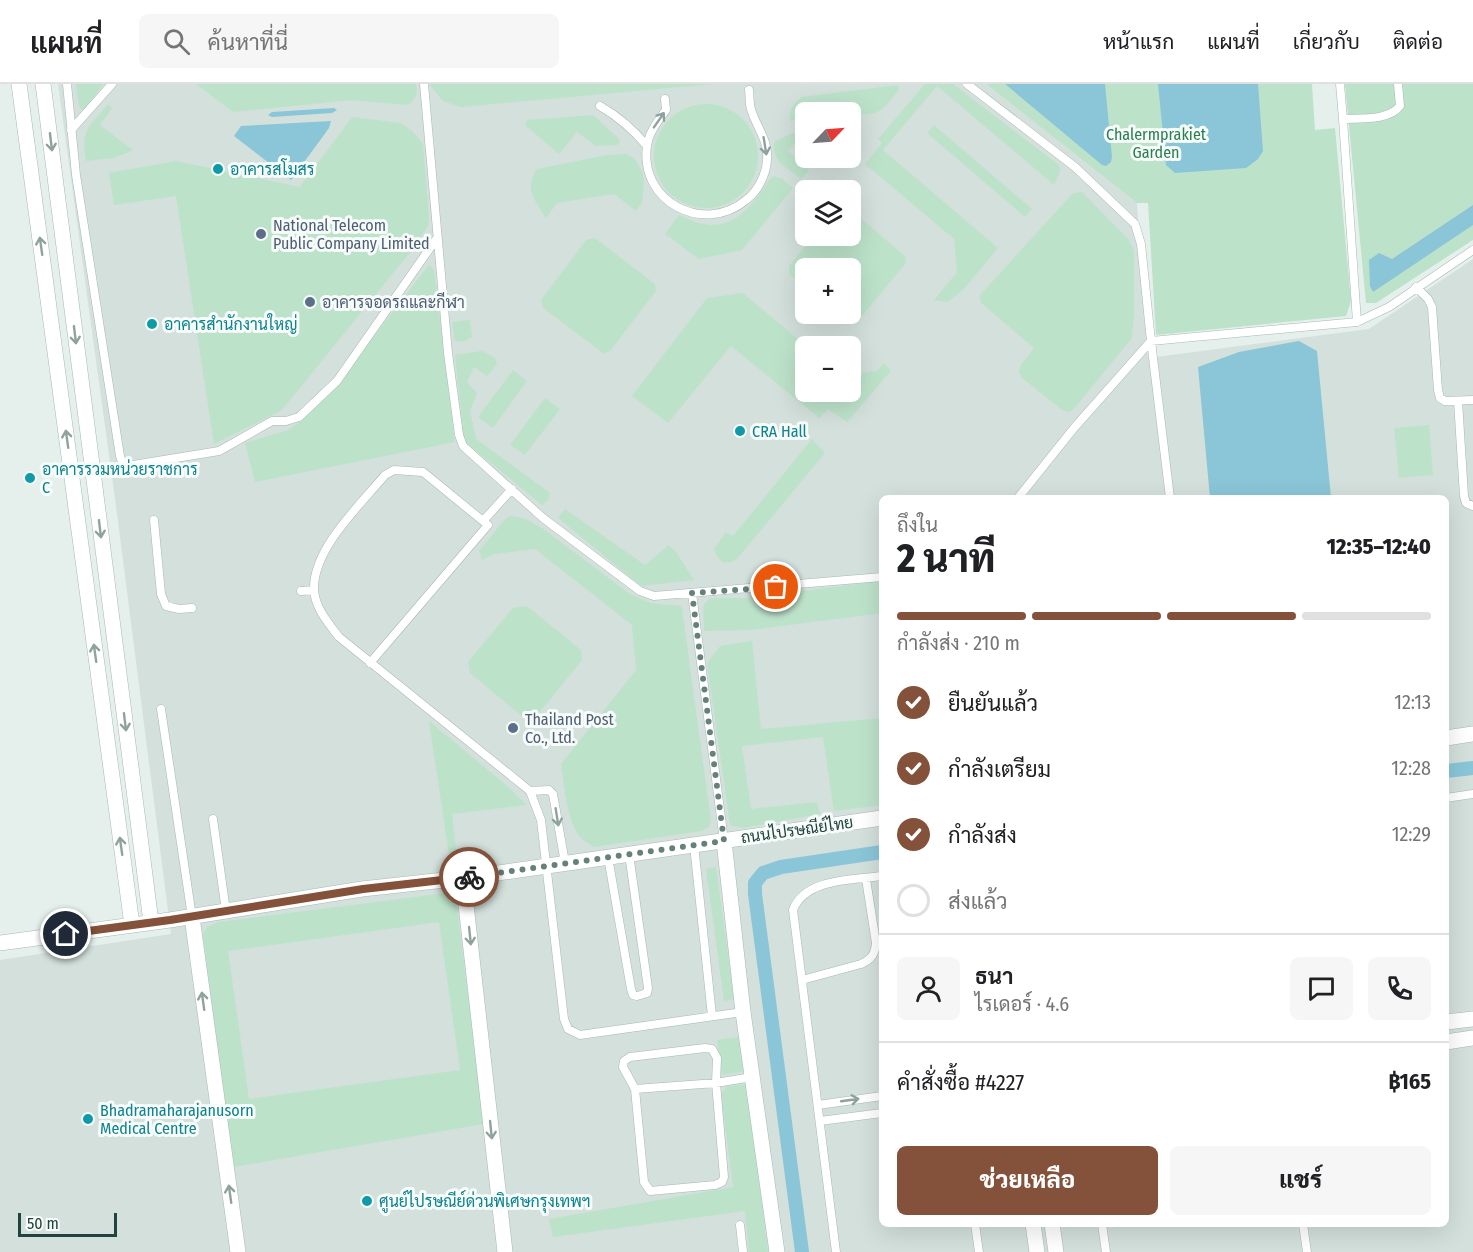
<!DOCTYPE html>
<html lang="th">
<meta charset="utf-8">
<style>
body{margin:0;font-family:"Fira Sans Condensed",Sarabun,sans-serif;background:#f6f6f6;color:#202124;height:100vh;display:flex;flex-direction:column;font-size:22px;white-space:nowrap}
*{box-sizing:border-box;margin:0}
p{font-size:20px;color:#757577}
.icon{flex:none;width:33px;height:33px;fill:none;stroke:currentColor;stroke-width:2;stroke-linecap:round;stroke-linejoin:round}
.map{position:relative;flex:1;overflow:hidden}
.details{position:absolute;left:879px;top:411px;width:570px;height:732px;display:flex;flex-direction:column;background:#fff;border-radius:9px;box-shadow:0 6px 24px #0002}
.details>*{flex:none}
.needle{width:39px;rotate:65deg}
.controls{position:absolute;left:795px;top:18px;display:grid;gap:12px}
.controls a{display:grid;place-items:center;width:66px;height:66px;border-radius:9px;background:#fff;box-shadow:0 6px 24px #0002;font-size:30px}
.scale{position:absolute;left:18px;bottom:15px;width:99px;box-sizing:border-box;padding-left:6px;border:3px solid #22443e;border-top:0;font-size:16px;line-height:21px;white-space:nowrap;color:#22443e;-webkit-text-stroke:4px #f7fbf9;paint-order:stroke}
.pin{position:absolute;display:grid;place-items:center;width:51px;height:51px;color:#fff;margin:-26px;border:3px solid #fff;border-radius:50%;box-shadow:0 2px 6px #0007}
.courier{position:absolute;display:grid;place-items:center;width:60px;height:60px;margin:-30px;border:4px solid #84513a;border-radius:50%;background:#fff;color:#222;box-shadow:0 2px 8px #0007}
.overview em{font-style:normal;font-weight:800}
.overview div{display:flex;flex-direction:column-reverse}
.overview{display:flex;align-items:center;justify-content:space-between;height:102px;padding:0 18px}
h1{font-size:39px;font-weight:800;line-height:45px}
.bar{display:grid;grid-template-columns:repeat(4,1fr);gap:9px 6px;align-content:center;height:72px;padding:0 18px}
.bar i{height:8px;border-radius:4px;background:#e0e0e0}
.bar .on{background:#84513a}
.bar p{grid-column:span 4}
.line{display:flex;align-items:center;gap:15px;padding:0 18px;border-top:2px solid #e0e0e0}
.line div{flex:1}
.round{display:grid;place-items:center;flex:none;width:63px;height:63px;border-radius:9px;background:#f6f6f6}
ol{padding:0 18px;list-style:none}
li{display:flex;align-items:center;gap:18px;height:66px}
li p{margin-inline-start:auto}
li .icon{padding:6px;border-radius:50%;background:#84513a;color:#fff;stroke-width:4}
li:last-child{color:#757577}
li i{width:33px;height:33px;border:3px solid #e0e0e0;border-radius:50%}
.cta{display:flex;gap:12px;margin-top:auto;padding:12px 18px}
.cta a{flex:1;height:69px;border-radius:9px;background:#84513a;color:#fff;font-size:24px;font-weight:800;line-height:69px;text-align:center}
.cta a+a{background:#f6f6f6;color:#202124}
header{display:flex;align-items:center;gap:36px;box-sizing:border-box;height:84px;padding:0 30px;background:#fff;border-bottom:2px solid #e0e0e0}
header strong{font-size:28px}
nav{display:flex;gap:33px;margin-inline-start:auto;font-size:21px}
.search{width:420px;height:54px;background:#f6f6f6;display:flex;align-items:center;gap:15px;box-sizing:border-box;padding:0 21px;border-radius:9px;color:#757577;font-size:22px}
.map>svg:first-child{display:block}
</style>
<header>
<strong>แผนที่</strong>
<div class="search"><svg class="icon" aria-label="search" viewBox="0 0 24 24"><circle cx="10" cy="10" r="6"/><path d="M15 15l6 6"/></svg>ค้นหาที่นี่</div>
<nav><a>หน้าแรก</a><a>แผนที่</a><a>เกี่ยวกับ</a><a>ติดต่อ</a></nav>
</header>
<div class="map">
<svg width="1473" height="1168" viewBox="0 0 1473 1168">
<rect width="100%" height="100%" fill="#e5f0ec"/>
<path fill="#d3e0db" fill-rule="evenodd" d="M58,0H986L1137,119L1148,274L1369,245L1473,175V1168H0V876L171,850L116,422ZM806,28H850V74H806ZM806,106H850V152H806ZM806,184H850V230H806ZM806,262H850V308H806ZM882,414H1446V1140H882Z"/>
<path fill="#bde2ca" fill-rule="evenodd" d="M76,0H103L86,24L82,26L79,22Z
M196,0H416C418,10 416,14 408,21L352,16L233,28Z
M429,0H713L461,23L443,17Z
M925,0H953L1059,81L1060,88L1054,101L937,2L883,66L998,164L965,204L948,218L934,216L957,188L954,155L865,80L882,59L878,55Z
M986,0H1312L1315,46L1335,44L1351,217L1346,232L1156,251L1148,119H1137Z
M1345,0H1473V156L1376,219H1366Z
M897,1L899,5C881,30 881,29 851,32L850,28H806L805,35L790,37C790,25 792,20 802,13Z
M108,20L112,24L100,41L133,66L114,74L86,77C80,45 89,44 108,20Z
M654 72a52 52 0 1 1 104 0a52 52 0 1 1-104 0Z
M593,31L618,54L620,58L617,61L596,62L577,48L559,70L525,41L527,36Z
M352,33L401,39L412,47L423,60L429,133L428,142L412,166L282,326L214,360L176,112L114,121L109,89L176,77L300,103Z
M934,41L1032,125L1025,133L927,49Z
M793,49H803L788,67L809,86L801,95C788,84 771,77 774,58Z
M626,70L635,75L642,87L644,97L642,119L636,127L614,110L557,119L546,134C534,115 524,106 537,85L607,71Z
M774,92L781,94L793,104L742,166L699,175L665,150L679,131C724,154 744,134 769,96Z
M1082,108L1129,156L1134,167V230L1132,254L1073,326L1068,328L1061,325L1022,294L1019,288L1021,281L1034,264L980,218V211L1073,109Z
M851,126L905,172L906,179L856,239L848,238L838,230H850V184H806L805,203L789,190V182L814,152H850Z
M595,154L655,200L656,207L610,267L603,269L543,224L541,216L586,156Z
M429,181L434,186L455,358L255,398L245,359L288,346L301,337L350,283Z
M743,209L806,262V308H850L851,290L877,287L884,279L891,287L847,338L828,325L819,334L731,262L668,339L632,312L707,214Z
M470,236L472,253L465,257L458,258L454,255L452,238Z
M482,267L495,274L497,280L487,292L474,283L467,298L477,309L470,327L476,355L550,409L548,416L542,421L464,357L455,271Z
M513,286L527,297L493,344L478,333Z
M545,314L560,325L525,371L510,361Z
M1429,341L1433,391L1399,394L1394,344Z
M812,355L825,369L737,475C724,482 719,478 714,465L726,448L733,452Z
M565,425L645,481L669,461L676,468L694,496L641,502L558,434Z
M510,432L524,434L542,444L630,510L651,519L680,522L682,524L711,737L709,743L701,747L594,763C590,760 585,758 582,755C567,741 564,699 561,680L636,586L632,541L535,465L494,470L482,476L479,467L504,436Z
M882,497V529L751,546L704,547L703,522L710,514H745Z
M527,522L581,566L582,576L536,633L524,634L470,589L468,578L513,524Z
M752,557L761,645L882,634V721L834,727L823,653L742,662L751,725L817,718L820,730L743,744L730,741L707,579L720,562Z
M429,637L506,701L527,721L452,730L457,777H450Z
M716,783L734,915L724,917L706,785Z
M446,809L456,816L484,1040L233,1083L203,851L207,843L218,838ZM439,838L460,986L249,1015L228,867Z
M739,953L744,987L722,991L717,956Z
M747,1000L768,1168H749L745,1127L553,1153L549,1135L733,1103L721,1010L727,1002Z"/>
<path fill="#8ac6d8" d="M1005,0H1105L1112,73L1111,78L1106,82L1102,81Z
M1158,0H1258L1263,67L1258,75L1246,84L1175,89L1166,81Z
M334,24L337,26L332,29L272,33L268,31L272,28Z
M331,37L329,44L291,96L234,52L241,42Z
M1473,121V141L1373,208L1370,202L1369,176L1379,169L1392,175Z
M1299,257L1317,267L1331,414H1210L1198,283L1239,268Z"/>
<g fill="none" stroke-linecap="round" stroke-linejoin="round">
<path stroke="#8ac6d8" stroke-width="14" d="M1446,687L1473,684
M802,1168L755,810V799L763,789L781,783L882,768"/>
<g stroke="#a7b9b4" stroke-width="9">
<path id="lane" d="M67,0L76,91L120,372L122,378L127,382L219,367L272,337H286L299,333L337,297L437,154
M424,0L448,269L459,351L463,362L543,434L640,507L654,512L882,493
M967,0L1075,83L1135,140L1141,160L1151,257L1170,414
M1340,0L1343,35C1361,34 1388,37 1400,22L1398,0
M665,15L666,26C658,37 649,48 647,62C639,118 704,151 746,116C758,107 766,91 767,76C769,56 756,43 751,25C749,19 750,12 749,6
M600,22C619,33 633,45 647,62
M1343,35L1357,238
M71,46L112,0
M1416,203L1428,215L1432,223L1438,306L1440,314L1445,317L1473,316
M1458,317L1464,412L1466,419L1473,422
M1018,414L1074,344L1151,257L1357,238L1389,223L1473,166
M154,436L161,510L166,522L179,525L192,524
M483,437L423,388L394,386L385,391C360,421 314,464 314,504C314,523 329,540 339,553L530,707L541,736L564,935L568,945L580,951L743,928
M301,507L314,506
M692,509L724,757
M370,579L488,441L483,437L512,405
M161,625L192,833
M530,707L549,706L553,710L565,779
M1446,714L1473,710
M213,735L226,827
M694,761L712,932
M608,773L631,905L633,911L637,912L647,909L648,904L629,770
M802,896L861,880C872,875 875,870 876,859L866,795
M705,964L712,965L717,974L716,999L724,1093L722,1098L715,1101L650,1107L644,1098L635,1005L623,983L624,977L630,973Z
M635,1005L716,999L752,993
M818,1021L882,1012
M820,1037L882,1029
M975,1140L979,1168
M1102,1140L1106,1168
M1303,1140L1307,1168
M740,1141L743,1168
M836,1168L793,826C805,794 853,796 882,792"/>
</g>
<g stroke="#a7b9b4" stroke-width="16">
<path id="street" d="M19,0L132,841
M43,0L151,838
M1446,654L1473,650
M724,757L743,928L777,1168
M463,794L505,1168
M192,833L238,1168
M0,859L170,836L362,805L463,794L882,734
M1446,938L1473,935
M1446,958L1473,954
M1033,1140L1037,1168
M1052,1140L1056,1168"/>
</g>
<use href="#lane" stroke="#fff" stroke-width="8"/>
<use href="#street" stroke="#fff" stroke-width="15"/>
</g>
<defs><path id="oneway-shaft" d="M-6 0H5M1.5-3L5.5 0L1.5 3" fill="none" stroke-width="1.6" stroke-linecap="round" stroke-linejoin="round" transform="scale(1.5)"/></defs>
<g stroke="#90a29e">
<use href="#oneway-shaft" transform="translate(659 36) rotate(-55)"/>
<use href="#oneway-shaft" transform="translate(51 58) rotate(83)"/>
<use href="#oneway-shaft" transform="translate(765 62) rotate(81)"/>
<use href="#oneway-shaft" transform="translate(41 162) rotate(-98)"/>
<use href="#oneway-shaft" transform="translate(75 251) rotate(83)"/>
<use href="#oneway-shaft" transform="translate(67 355) rotate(-98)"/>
<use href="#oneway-shaft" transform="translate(100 445) rotate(83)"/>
<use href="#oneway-shaft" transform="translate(95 569) rotate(-98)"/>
<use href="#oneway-shaft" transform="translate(125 638) rotate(83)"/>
<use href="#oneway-shaft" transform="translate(557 733) rotate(81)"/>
<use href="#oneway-shaft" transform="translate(121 762) rotate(-98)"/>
<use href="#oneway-shaft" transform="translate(470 852) rotate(84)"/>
<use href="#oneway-shaft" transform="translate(203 917) rotate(-98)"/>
<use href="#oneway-shaft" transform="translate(850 1016) rotate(-8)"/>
<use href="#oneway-shaft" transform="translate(491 1046) rotate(84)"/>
<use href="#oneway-shaft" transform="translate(230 1110) rotate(-98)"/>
</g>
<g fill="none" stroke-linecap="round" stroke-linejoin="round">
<path stroke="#66807b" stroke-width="6" stroke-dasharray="0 10.8" d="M469,793L724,757L692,509L776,503"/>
<path stroke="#84513a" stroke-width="8" d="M66,850L170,836L363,805L469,793"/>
</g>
<g fill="#0f9aa8" stroke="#f7fbf9" stroke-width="2">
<circle cx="218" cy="85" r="6"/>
<circle cx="152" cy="240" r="6"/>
<circle cx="740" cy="347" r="6"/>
<circle cx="30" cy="394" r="6"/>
<circle cx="88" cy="1035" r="6"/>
<circle cx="367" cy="1117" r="6"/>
</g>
<g fill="#5c6f8a" stroke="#f7fbf9" stroke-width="2">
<circle cx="261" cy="150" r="6"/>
<circle cx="310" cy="218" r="6"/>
<circle cx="513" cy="644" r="6"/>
</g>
<g text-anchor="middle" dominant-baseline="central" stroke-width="6" stroke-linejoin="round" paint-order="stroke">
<g font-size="16" fill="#287f51" stroke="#f7fbf9">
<text x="1156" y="50">Chalermprakiet<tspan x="1156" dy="18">Garden</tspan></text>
</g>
<g font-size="16" fill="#0d838f" stroke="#f7fbf9" text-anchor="start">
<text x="230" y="85">อาคารสโมสร</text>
<text x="164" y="240">อาคารสำนักงานใหญ่</text>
<text x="752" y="347">CRA Hall</text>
<text x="42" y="385">อาคารรวมหน่วยราชการ<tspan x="42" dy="18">C</tspan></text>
<text x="100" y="1026">Bhadramaharajanusorn<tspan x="100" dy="18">Medical Centre</tspan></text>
<text x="379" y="1117">ศูนย์ไปรษณีย์ด่วนพิเศษกรุงเทพฯ</text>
</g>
<g font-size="16" fill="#4e5e75" stroke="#f7fbf9" text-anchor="start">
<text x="273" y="141">National Telecom<tspan x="273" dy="18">Public Company Limited</tspan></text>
<text x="322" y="218">อาคารจอดรถและกีฬา</text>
<text x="525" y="635">Thailand Post<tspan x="525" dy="18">Co., Ltd.</tspan></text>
</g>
<g font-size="16" fill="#22443e" stroke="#f7fbf9">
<text transform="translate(797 746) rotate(-8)">ถนนไปรษณีย์ไทย</text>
</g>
</g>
</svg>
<div class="controls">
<a><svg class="needle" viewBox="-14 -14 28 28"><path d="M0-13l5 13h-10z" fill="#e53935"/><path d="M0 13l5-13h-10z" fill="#757577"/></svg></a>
<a><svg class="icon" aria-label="layers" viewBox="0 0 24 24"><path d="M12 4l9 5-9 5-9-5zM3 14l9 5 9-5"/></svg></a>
<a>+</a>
<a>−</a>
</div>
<div class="scale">50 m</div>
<div class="pin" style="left:776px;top:503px;background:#ea580c"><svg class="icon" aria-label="bag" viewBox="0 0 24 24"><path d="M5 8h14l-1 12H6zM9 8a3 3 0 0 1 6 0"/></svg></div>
<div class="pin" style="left:66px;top:850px;background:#1f2937"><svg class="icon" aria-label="home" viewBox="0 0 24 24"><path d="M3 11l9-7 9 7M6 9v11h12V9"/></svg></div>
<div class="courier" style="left:469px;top:793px"><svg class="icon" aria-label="bike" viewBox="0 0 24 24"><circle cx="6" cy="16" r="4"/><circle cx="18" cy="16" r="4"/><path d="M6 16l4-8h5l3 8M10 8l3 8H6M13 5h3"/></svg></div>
<section class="details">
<div class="overview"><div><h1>2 นาที</h1><p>ถึงใน</p></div><em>12:35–12:40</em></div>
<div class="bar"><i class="on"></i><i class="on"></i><i class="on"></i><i></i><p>กำลังส่ง · 210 m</p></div>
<ol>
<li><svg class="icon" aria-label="check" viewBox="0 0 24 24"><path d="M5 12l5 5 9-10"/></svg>ยืนยันแล้ว<p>12:13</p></li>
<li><svg class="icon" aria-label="check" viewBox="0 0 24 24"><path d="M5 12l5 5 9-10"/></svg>กำลังเตรียม<p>12:28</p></li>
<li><svg class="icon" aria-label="check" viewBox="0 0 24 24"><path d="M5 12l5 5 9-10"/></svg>กำลังส่ง<p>12:29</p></li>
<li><i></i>ส่งแล้ว</li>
</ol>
<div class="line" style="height:108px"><a class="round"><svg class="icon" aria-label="person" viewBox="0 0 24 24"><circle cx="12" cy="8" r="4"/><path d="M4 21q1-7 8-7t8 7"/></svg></a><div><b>ธนา</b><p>ไรเดอร์ · 4.6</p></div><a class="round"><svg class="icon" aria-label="chat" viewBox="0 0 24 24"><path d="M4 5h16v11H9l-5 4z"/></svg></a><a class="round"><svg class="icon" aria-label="phone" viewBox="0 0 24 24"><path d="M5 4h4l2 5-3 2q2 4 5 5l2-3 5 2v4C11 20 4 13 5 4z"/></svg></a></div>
<div class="line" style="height:78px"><div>คำสั่งซื้อ #4227</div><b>฿165</b></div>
<div class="cta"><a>ช่วยเหลือ</a><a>แชร์</a></div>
</section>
</div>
